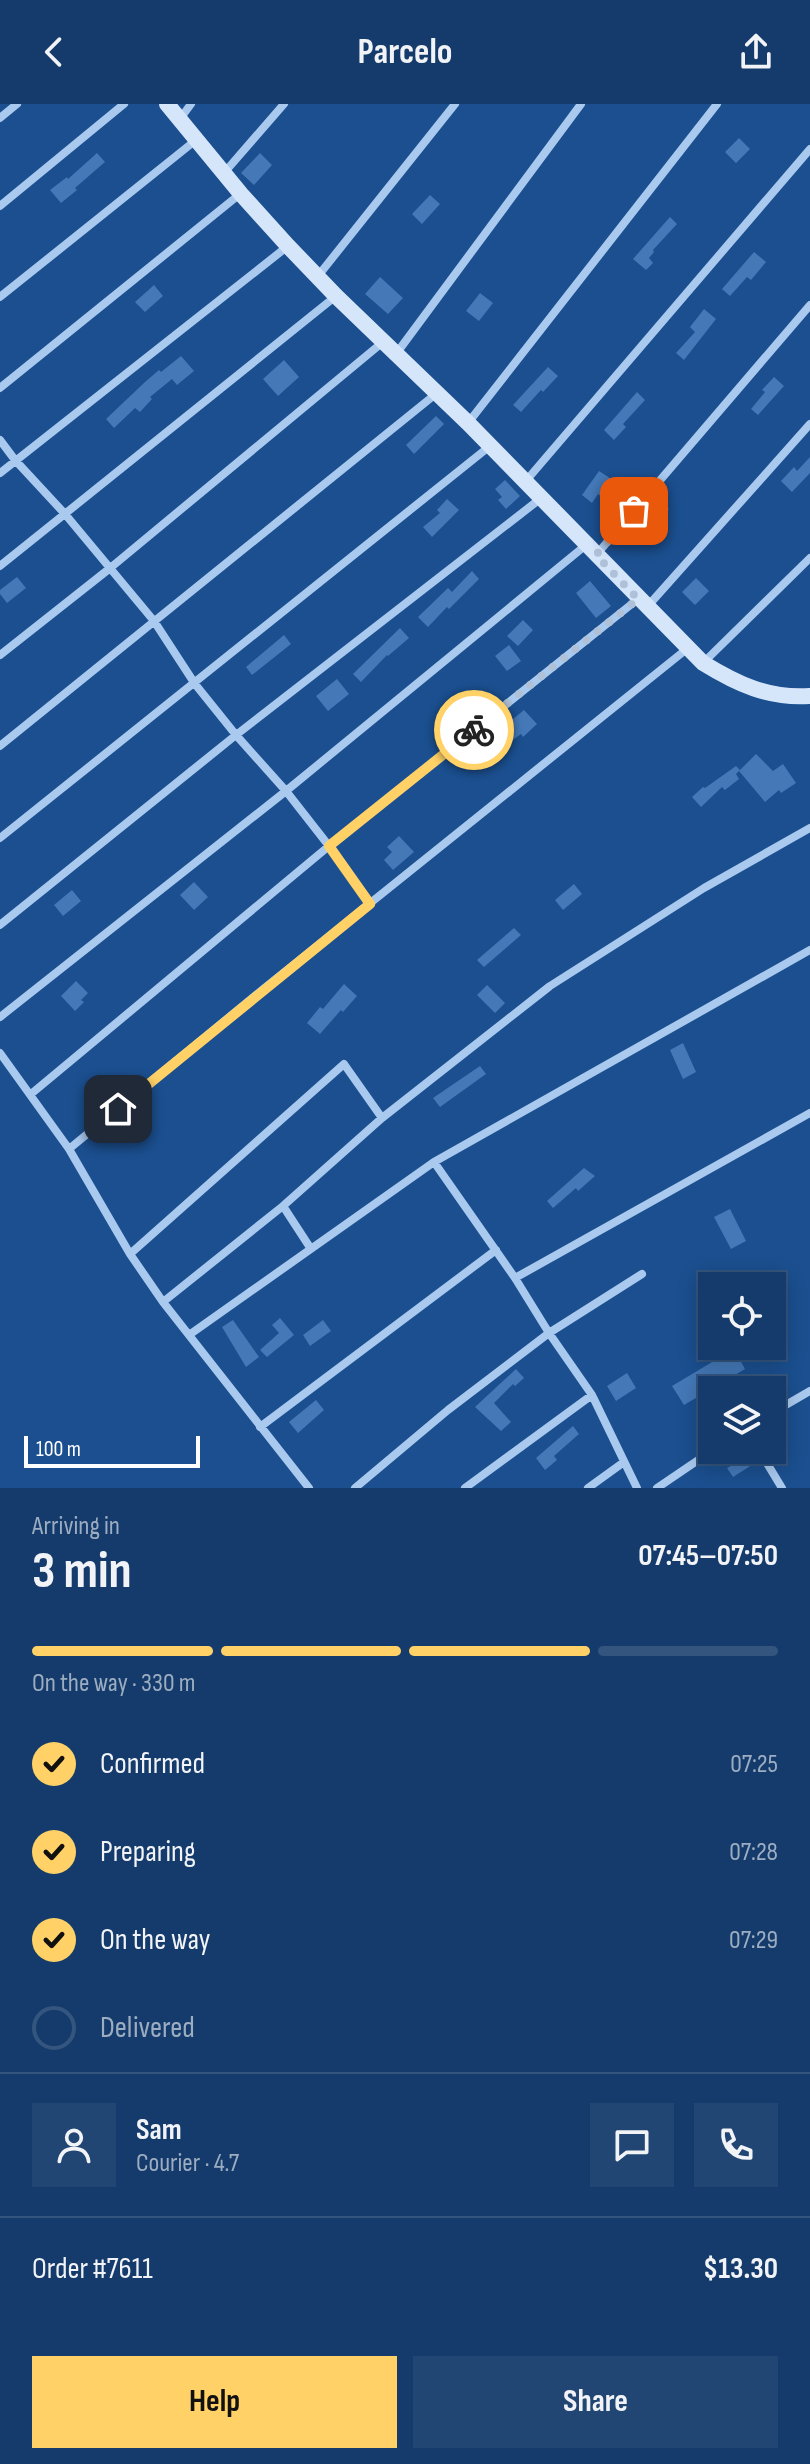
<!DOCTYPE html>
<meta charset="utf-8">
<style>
body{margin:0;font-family:"Sofia Sans Condensed",sans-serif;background:#214673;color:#f1f3f6;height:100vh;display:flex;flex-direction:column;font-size:30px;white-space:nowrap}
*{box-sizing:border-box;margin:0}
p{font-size:26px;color:#9dadc1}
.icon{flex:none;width:44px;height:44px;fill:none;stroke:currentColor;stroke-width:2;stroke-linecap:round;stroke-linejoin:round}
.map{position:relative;height:1384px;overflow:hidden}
.side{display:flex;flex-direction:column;background:#143b6b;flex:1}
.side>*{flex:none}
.buttons{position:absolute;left:698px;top:1168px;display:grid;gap:16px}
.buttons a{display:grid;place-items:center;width:88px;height:88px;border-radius:0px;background:#143b6b;box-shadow:0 4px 20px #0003,0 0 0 2px #33557e;font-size:40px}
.scale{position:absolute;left:24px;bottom:20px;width:176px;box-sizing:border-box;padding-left:8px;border:4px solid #fff;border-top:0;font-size:22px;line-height:28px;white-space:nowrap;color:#fff;-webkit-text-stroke:6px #1b4f8f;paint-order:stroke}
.pin{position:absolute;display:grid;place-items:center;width:68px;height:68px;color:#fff;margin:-34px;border-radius:16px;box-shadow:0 4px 12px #0006}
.courier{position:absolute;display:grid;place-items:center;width:80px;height:80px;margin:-40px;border:6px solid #ffd166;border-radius:50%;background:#fff;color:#222;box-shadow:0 2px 10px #0007}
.overview em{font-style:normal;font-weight:700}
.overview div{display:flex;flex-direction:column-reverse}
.overview{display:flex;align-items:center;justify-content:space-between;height:136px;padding:0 32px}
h1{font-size:52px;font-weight:700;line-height:60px}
.bar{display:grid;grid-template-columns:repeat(4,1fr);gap:12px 8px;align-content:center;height:96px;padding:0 32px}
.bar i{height:10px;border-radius:6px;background:#33557e}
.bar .active{background:#ffd166}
.bar p{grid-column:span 4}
.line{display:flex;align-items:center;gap:20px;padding:0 32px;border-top:2px solid #33557e}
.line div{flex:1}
.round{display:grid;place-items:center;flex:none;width:84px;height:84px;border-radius:0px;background:#214673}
ol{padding:0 32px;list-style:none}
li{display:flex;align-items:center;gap:24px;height:88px}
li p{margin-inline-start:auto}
li .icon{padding:8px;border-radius:50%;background:#ffd166;color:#111;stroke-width:4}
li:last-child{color:#9dadc1}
li i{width:44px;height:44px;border:4px solid #33557e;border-radius:50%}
.action{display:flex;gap:16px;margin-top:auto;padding:16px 32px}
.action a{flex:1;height:92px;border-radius:0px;background:#ffd166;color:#111;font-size:32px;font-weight:700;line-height:92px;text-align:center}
.action a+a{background:#214673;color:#f1f3f6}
header{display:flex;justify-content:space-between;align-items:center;height:104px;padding:0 32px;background:#143b6b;font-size:36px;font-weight:700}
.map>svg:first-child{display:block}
</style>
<header><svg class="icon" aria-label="back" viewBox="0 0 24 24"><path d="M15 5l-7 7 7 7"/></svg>Parcelo<svg class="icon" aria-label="share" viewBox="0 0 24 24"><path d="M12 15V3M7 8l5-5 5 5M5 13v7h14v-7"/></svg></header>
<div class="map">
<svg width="810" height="1384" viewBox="0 0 810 1384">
<rect width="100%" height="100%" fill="#1b4f8f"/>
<path fill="#4478b7" d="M739,34L750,45L736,59L725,48Z
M97,49L105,58L75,84L77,86L61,99L50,86L67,73L68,75Z
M260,49L272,61L254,81L241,69Z
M430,91L440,100L422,120L412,110Z
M670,113L677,120L653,146L654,148L649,154L653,159L646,166L633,155Z
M754,148L766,158L751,176L747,173L730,192L722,185Z
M380,173L403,194L388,210L365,190Z
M154,181L163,192L145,208L135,198Z
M480,189L493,199L479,217L466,207Z
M704,205L716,215L684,256L676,249L695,228L690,223Z
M181,252L194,267L177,281L172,275L150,293L152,295L140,308L135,304L114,324L106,315L145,278L159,266L161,268Z
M284,256L299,273L278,292L263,275Z
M548,263L558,272L543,288L541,286L521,308L513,301Z
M774,273L784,282L758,311L751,305L765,288L762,286Z
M637,288L645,296L623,320L626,323L614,336L604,326Z
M436,312L444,320L414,350L406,341Z
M810,353V369L792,388L781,377L794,363L797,367Z
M599,367L616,378L604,395L598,390L592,399L582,391Z
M505,376L520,392L506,405L498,396L502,393L495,385Z
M447,395L459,406L432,433L423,423L440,409L437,406Z
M658,396L669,405L652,424L642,415Z
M472,467L479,475L449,505L447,503L428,523L418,513L448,484L452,488Z
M17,473L26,484L7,499L0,490V486Z
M696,474L709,487L695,501L682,488Z
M590,477L611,502L596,514L576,489Z
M523,516L533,526L518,542L507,532Z
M400,524L409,534L388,552L387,551L361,578L353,570Z
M284,531L291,540L252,571L246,563Z
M509,541L521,557L507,567L495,552Z
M337,575L349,590L328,607L316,592Z
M524,606L537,620L523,633L521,630L492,652L483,640Z
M756,650L773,667L783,660L796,679L781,689L779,686L765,698L739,667Z
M736,662L740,666L736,670L739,675L725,686L722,683L701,703L692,693L703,683L705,684Z
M399,732L414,748L393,766L384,756L392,748L387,743Z
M194,778L208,793L194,806L180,791Z
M574,780L582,790L563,806L555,796Z
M72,786L81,797L63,812L54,801Z
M514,824L521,831L484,863L477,856Z
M76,877L88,889L81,896L84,898L75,907L61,892Z
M344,880L357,892L343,908L341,906L320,930L307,919L320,903L323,905Z
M487,881L505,899L495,909L477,891Z
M683,939L696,968L683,975L670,946Z
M480,962L486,970L440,1003L433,994Z
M584,1064L595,1072L578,1087L576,1084L553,1104L547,1097Z
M730,1105L746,1137L731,1145L714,1113Z
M280,1214L294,1231L267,1253L260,1246L279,1229L272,1221Z
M233,1216L259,1253L246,1263L222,1223Z
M323,1216L331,1227L310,1242L303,1231Z
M734,1245L745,1265L684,1301L672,1282Z
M516,1265L524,1274L515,1282L513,1280L494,1299L511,1318L501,1327L475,1303Z
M627,1269L636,1284L616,1297L607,1282Z
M316,1296L324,1306L298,1329L289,1318Z
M573,1322L579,1330L554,1352L557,1356L545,1366L536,1354Z
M730,1346H752L758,1357L733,1373L727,1364L738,1358Z"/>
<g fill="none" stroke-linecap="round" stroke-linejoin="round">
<path stroke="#a9c9ee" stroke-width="8" d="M0,14L17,0
M180,15L191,0
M224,69L284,0
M0,102L124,0
M318,172L455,0
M0,193L196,36
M396,250L581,0
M0,284L240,90
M468,319L717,0
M0,336L15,356L65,410L154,517L195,580L236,631L286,687L329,742L370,800
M0,369L288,142
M525,378L810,45
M597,450L810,201
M0,462L336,192
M647,503L810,320
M0,551L109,465L383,238
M703,559L810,454
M0,642L437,289
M0,734L490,342
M0,821L236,631L540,395
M0,913L286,687L586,441
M0,949L69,1045L130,1150L163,1198L309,1384
M31,990L329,742L638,495
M69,1045L262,886L688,544
M434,1058L515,1174L549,1229L592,1291L637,1384
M283,1102L311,1145
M130,1150L344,960L382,1014
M515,1174L810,1009
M163,1198L283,1102L382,1014L550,882L704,784L810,724
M189,1231L434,1058L810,846
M772,1309L810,1287
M260,1323L496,1146
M759,1346L782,1384
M355,1384L448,1306L549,1229L642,1170
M465,1384L592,1291
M588,1384L624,1358
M657,1384L713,1346"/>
<path stroke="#d6e6fa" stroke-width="16" d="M167,0L241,90L288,142L336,192L468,319L703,559C737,580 769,595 810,592"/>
</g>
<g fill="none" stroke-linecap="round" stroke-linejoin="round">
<path stroke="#afc1d8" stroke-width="8" stroke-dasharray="0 14.4" d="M474,626L638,495L596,451L634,407"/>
<path stroke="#ffd166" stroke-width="10" d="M118,1005L370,800L329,742L474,626"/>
</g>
</svg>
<div class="buttons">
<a><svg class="icon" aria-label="locate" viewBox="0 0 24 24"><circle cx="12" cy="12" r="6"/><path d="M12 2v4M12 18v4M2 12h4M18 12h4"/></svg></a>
<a><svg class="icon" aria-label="layers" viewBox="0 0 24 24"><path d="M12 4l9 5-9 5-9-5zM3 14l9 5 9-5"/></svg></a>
</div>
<div class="scale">100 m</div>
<div class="pin" style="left:634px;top:407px;background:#ea580c"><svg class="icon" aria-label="bag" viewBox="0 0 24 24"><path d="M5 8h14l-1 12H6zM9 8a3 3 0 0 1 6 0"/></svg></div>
<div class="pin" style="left:118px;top:1005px;background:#1f2937"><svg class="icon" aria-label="home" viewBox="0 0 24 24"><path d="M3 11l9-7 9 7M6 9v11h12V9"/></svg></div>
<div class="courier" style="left:474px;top:626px"><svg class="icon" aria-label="bike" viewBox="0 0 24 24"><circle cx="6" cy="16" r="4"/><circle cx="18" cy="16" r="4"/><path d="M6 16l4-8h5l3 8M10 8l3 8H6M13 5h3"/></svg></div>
</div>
<section class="side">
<div class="overview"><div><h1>3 min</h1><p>Arriving in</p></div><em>07:45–07:50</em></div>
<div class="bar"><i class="active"></i><i class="active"></i><i class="active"></i><i></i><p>On the way · 330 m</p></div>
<ol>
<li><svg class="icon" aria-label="check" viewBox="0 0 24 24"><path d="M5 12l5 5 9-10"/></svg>Confirmed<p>07:25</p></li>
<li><svg class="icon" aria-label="check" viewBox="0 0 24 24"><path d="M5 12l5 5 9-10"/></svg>Preparing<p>07:28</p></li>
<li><svg class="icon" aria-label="check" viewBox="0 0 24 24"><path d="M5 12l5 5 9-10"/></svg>On the way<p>07:29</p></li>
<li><i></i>Delivered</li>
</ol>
<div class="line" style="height:144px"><a class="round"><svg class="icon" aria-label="person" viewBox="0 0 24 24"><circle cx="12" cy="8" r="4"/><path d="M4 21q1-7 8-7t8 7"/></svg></a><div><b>Sam</b><p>Courier · 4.7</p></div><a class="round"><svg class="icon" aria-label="chat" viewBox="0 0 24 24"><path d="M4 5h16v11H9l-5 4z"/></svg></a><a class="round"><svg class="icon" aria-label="phone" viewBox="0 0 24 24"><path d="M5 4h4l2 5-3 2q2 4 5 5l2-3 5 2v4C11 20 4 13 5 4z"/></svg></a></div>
<div class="line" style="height:104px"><div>Order #7611</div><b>$13.30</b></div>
<div class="action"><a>Help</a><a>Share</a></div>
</section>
